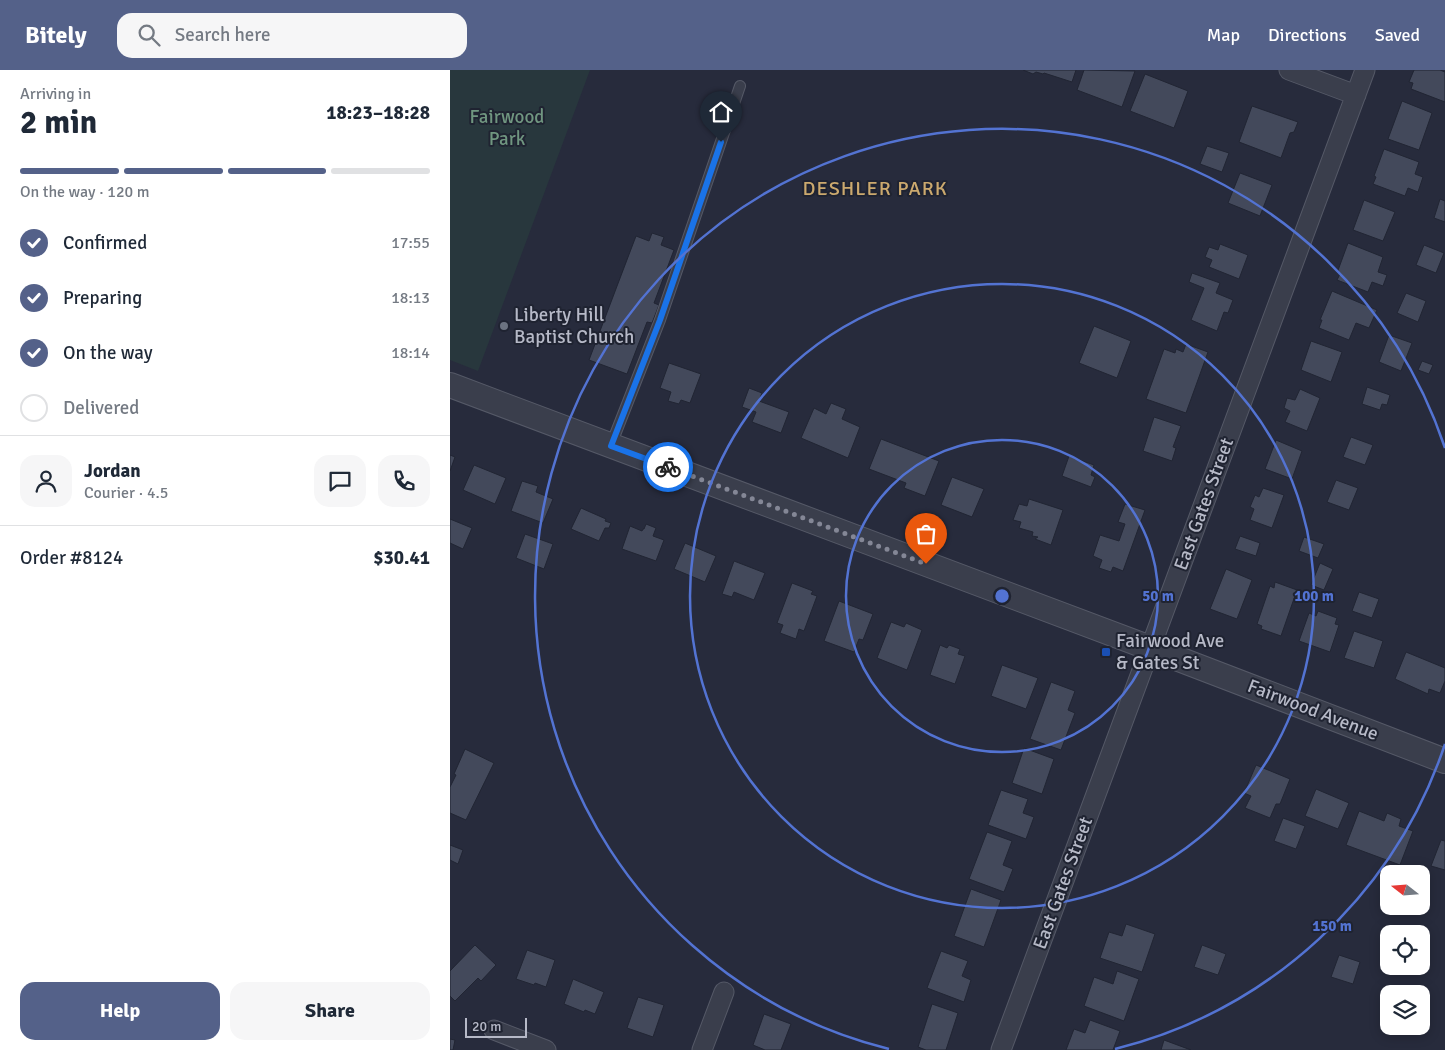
<!DOCTYPE html>
<meta charset="utf-8">
<style>
body{margin:0;font-family:Signika,sans-serif;background:#f6f6f7;color:#1f2937;height:100vh;display:flex;flex-direction:column;font-size:19px;white-space:nowrap}
*{box-sizing:border-box;margin:0}
p{font-size:16px;color:#747a83}
.icon{flex:none;width:28px;height:28px;fill:none;stroke:currentColor;stroke-width:2;stroke-linecap:round;stroke-linejoin:round}
.map{position:relative;flex:1;overflow:hidden}
.side{display:flex;flex-direction:column;background:#fff;width:450px}
.side>*{flex:none}
.needle{width:32px;rotate:287deg}
.fabs{position:absolute;left:930px;top:795px;display:grid;gap:10px}
.fabs a{display:grid;place-items:center;width:50px;height:50px;border-radius:10px;background:#fff;box-shadow:0 2px 12px #0003;font-size:25px}
.scale{position:absolute;left:15px;bottom:12px;width:62px;box-sizing:border-box;padding-left:5px;border:2px solid #b6b9c7;border-top:0;font-size:14px;line-height:18px;white-space:nowrap;color:#b6b9c7;-webkit-text-stroke:4px #1f2331;paint-order:stroke}
.pin{position:absolute;display:grid;place-items:center;width:42px;height:42px;color:#fff;margin:-51px -21px;border-radius:50% 50% 50% 0;rotate:-45deg;box-shadow:0 0 5px #0007}
.pin .icon{rotate:45deg}
.courier{position:absolute;display:grid;place-items:center;width:50px;height:50px;margin:-25px;border:4px solid #1a73e8;border-radius:50%;background:#fff;color:#222;box-shadow:0 1px 6px #0007}
.head em{font-style:normal;font-weight:700}
.head div{display:flex;flex-direction:column-reverse}
.head{display:flex;align-items:center;justify-content:space-between;height:85px;padding:0 20px}
h1{font-size:32px;font-weight:700;line-height:38px}
.bar{display:grid;grid-template-columns:repeat(4,1fr);gap:8px 5px;align-content:center;height:60px;padding:0 20px}
.bar i{height:6px;border-radius:4px;background:#e0e1e3}
.bar .active{background:#546189}
.bar p{grid-column:span 4}
.line{display:flex;align-items:center;gap:12px;padding:0 20px;border-top:1px solid #e0e1e3}
.line div{flex:1}
.round{display:grid;place-items:center;flex:none;width:52px;height:52px;border-radius:15px;background:#f6f6f7}
ol{padding:0 20px;list-style:none}
li{display:flex;align-items:center;gap:15px;height:55px}
li p{margin-inline-start:auto}
li .icon{padding:5px;border-radius:50%;background:#546189;color:#fff;stroke-width:4}
li:last-child{color:#747a83}
li i{width:28px;height:28px;border:2px solid #e0e1e3;border-radius:50%}
.primary-button{display:flex;gap:10px;margin-top:auto;padding:10px 20px}
.primary-button a{flex:1;height:58px;border-radius:15px;background:#546189;color:#fff;font-size:20px;font-weight:700;line-height:58px;text-align:center}
.primary-button a+a{background:#f6f6f7;color:#1f2937}
header{display:flex;align-items:center;gap:30px;box-sizing:border-box;height:70px;padding:0 25px;background:#546189;color:#fff}
header strong{font-size:24px}
nav{display:flex;gap:28px;margin-inline-start:auto;font-size:18px}
.search{width:350px;height:45px;background:#f6f6f7;display:flex;align-items:center;gap:12px;box-sizing:border-box;padding:0 18px;border-radius:15px;color:#747a83;font-size:19px}
main{display:flex;flex:1;min-height:0}
.map>svg:first-child{display:block}
</style>
<header>
<strong>Bitely</strong>
<div class="search"><svg class="icon" aria-label="search" viewBox="0 0 24 24"><circle cx="10" cy="10" r="6"/><path d="M15 15l6 6"/></svg>Search here</div>
<nav><a>Map</a><a>Directions</a><a>Saved</a></nav>
</header>
<main>
<section class="side">
<div class="head"><div><h1>2 min</h1><p>Arriving in</p></div><em>18:23–18:28</em></div>
<div class="bar"><i class="active"></i><i class="active"></i><i class="active"></i><i></i><p>On the way · 120 m</p></div>
<ol>
<li><svg class="icon" aria-label="check" viewBox="0 0 24 24"><path d="M5 12l5 5 9-10"/></svg>Confirmed<p>17:55</p></li>
<li><svg class="icon" aria-label="check" viewBox="0 0 24 24"><path d="M5 12l5 5 9-10"/></svg>Preparing<p>18:13</p></li>
<li><svg class="icon" aria-label="check" viewBox="0 0 24 24"><path d="M5 12l5 5 9-10"/></svg>On the way<p>18:14</p></li>
<li><i></i>Delivered</li>
</ol>
<div class="line" style="height:90px"><a class="round"><svg class="icon" aria-label="person" viewBox="0 0 24 24"><circle cx="12" cy="8" r="4"/><path d="M4 21q1-7 8-7t8 7"/></svg></a><div><b>Jordan</b><p>Courier · 4.5</p></div><a class="round"><svg class="icon" aria-label="chat" viewBox="0 0 24 24"><path d="M4 5h16v11H9l-5 4z"/></svg></a><a class="round"><svg class="icon" aria-label="phone" viewBox="0 0 24 24"><path d="M5 4h4l2 5-3 2q2 4 5 5l2-3 5 2v4C11 20 4 13 5 4z"/></svg></a></div>
<div class="line" style="height:65px"><div>Order #8124</div><b>$30.41</b></div>
<div class="primary-button"><a>Help</a><a>Share</a></div>
</section>
<div class="map">
<svg width="995" height="980" viewBox="0 0 995 980">
<rect width="100%" height="100%" fill="#272b3c"/>
<path fill="#28373d" d="M0,0H140L28,301L0,290Z"/>
<path fill="#43495b" stroke="#212533" d="M573,0H626L622,12L594,3L593,4L586,2L583,4Z
M634,0L685,1L672,37L627,20Z
M964,0H990L995,2V32L961,19L963,13L959,12Z
M695,4L738,21L724,58L680,41Z
M952,31L982,43L969,80L938,69Z
M802,36L848,52L844,62L840,63L831,88L789,72Z
M757,76L779,83L772,102L750,94Z
M934,79L969,92L965,104L973,107L968,122L958,118L955,126L923,114L926,107L924,106Z
M790,103L822,115L810,146L778,133Z
M990,129L995,131V152L984,148Z
M914,130L945,142L933,171L903,160Z
M202,163L214,167L211,175L224,180L204,233L209,235L202,253L197,252L177,304L139,290L186,166L199,171Z
M898,173L933,187L928,202L937,205L933,216L922,212L918,222L887,210L890,204L887,203Z
M770,174L798,185L789,209L759,197L762,190L755,187L759,177L768,180Z
M974,175L994,183L986,203L966,195Z
M742,203L770,213L766,223L783,230L778,243L774,242L767,261L741,250L754,218L739,212Z
M882,221L927,240L919,258L906,253L899,270L869,258L872,250H870Z
M956,223L976,231L968,252L947,243Z
M644,256L681,271L667,308L629,293Z
M939,265L962,273L951,301L929,292Z
M861,271L892,282L881,312L851,300Z
M736,274L758,282L736,343L696,329L714,279L725,283L726,279L733,282Z
M972,291L983,295L979,304L968,300Z
M219,293L251,304L240,333L231,330L229,334L218,331L221,322L210,318Z
M917,317L940,325L937,335L932,334L930,340L912,334Z
M299,318L312,323L309,331L339,342L331,363L302,352L306,342L292,337Z
M850,319L870,328L857,361L835,352L840,341L834,338L837,328L845,330Z
M381,333L396,339L392,349L410,357L398,388L351,368L364,338L376,344Z
M704,347L731,356L723,377L726,378L722,391L693,381Z
M901,367L923,375L915,395L893,387Z
M431,369L489,391L475,426L454,418L456,413L419,399Z
M826,370L852,381L842,409L815,399Z
M0,385L5,387L0,401Z
M619,386L644,395L641,405L645,407L641,417L612,406Z
M24,395L56,408L45,434L13,420Z
M502,407L534,419L522,447L491,435Z
M886,410L908,418L899,440L877,432Z
M72,411L88,416L86,422L103,429L93,453L61,441Z
M813,418L834,425L822,458L800,450L804,439L800,437L805,425L809,427Z
M579,429L613,440L601,475L585,469L588,467L582,466L583,462L569,458L571,452L563,450L569,434L577,436Z
M675,434L695,440L673,501L663,497L661,502L649,498L652,490L643,486L650,465L669,471L675,454L668,452Z
M131,438L156,449L155,451L161,453L159,458H155L149,471L121,459Z
M0,449L22,458L13,479L0,473Z
M196,454L206,458L203,466L214,470L206,491L172,479L180,456L192,461L193,459H194Z
M75,464L103,474L94,499L66,488Z
M790,466L810,473L806,486L785,479Z
M854,467L874,474L868,488L849,481Z
M235,473L266,486L255,512L224,499Z
M284,491L315,503L304,530L284,522L282,527L272,524Z
M870,493L883,499L874,520L861,515Z
M776,499L802,510L787,549L760,539Z
M825,512L847,520L831,566L811,559L812,556L807,554L820,516L824,518Z
M342,513L363,521L361,524L367,526L354,561L349,559L346,569L330,563L333,555L327,553Z
M909,522L929,529L922,548L902,541Z
M389,531L423,544L413,570L409,569L404,582L374,571Z
M868,541L887,548L885,554L889,555L880,582L849,571L859,543L866,546Z
M441,552L454,557L456,553L472,560L457,600L427,588Z
M904,561L933,571L924,598L894,588Z
M490,575L497,578L499,575L510,579L508,584L515,586L505,614L480,605Z
M956,582L995,598V611L990,623L979,619L978,624L945,609Z
M552,595L588,608L576,639L541,626Z
M601,612L625,621L618,640L625,643L611,680L580,669Z
M574,678L604,689L592,724L562,713Z
M15,679L44,693L16,750L0,743V717L6,705L4,704Z
M806,695L840,709L830,734H826L820,748L795,738L801,726L794,723Z
M866,719L899,733L888,759L855,746Z
M551,720L578,729L573,743L584,747L576,769L538,755Z
M909,741L934,751L937,743L951,749L949,756L963,761L950,795L896,775Z
M833,748L855,756L846,779L824,771Z
M537,762L562,771L553,795L563,799L554,822L519,809Z
M991,770L995,771V800L981,796Z
M0,775L13,780L8,794L0,790Z
M521,819L551,830L534,877L504,866Z
M676,854L705,864L692,902L650,888L659,862L672,866Z
M25,875L46,895L31,911L28,908L5,931L0,926V901Z
M752,875L776,884L768,905L744,897Z
M77,880L105,890L96,917L85,913L84,915L66,909Z
M491,881L518,891L512,906L521,910L514,932L477,918Z
M889,885L910,892L903,914L881,907Z
M667,901L689,909L674,951L634,936L644,907L663,914Z
M123,909L154,922L145,944L135,940L134,942L114,934Z
M188,927L214,935L203,967L177,958Z
M482,934L508,943L496,980H476L468,977Z
M314,944L341,954L331,980H315L303,975Z
M640,950L670,961L663,980H616L624,959L635,963Z
M0,969L5,970L3,980H0Z
M714,970L741,980H711Z"/>
<g fill="none" stroke-linecap="round" stroke-linejoin="round">
<g stroke="#555967" stroke-width="12">
<path id="service" d="M161,375L210,250L290,16"/>
</g>
<g stroke="#555967" stroke-width="21">
<path id="minor" d="M839,0L906,25
M44,960L96,980
M252,980L274,922
M551,980L915,0"/>
</g>
<g stroke="#555967" stroke-width="26">
<path id="tertiary" d="M0,315L700,578L995,691"/>
</g>
<use href="#service" stroke="#3a3e4c" stroke-width="10"/>
<use href="#minor" stroke="#3a3e4c" stroke-width="19"/>
<use href="#tertiary" stroke="#3a3e4c" stroke-width="24"/>
</g>
<g fill="none" stroke-linecap="round" stroke-linejoin="round">
<path stroke="#848796" stroke-width="5" stroke-dasharray="0 9" d="M218,397L476,494"/>
<path stroke="#1a73e8" stroke-width="6" d="M218,397L161,376L210,250L271,72"/>
</g>
<g fill="none" stroke="#5373d2" stroke-width="2.5">
<circle cx="552" cy="526" r="156"/>
<circle cx="552" cy="526" r="312"/>
<path d="M995 674A467 467 0 0 1 665 979M439 979A467 467 0 1 1 995 378"/>
</g>
<circle fill="#6b7280" stroke="#1f2331" stroke-width="2" cx="54" cy="256" r="5"/>
<rect fill="#1a4fb4" stroke="#1f2331" stroke-width="2" x="651" y="577" width="10" height="10" rx="2.5"/>
<g text-anchor="middle" dominant-baseline="central" stroke-width="4" stroke-linejoin="round" paint-order="stroke">
<g font-size="19" fill="#709680" stroke="#1f2331">
<text x="57" y="47">Fairwood<tspan x="57" dy="22">Park</tspan></text>
</g>
<g font-size="19" fill="#b6b9c7" stroke="#1f2331" text-anchor="start">
<text x="64" y="245">Liberty Hill<tspan x="64" dy="22">Baptist Church</tspan></text>
<text x="666" y="571">Fairwood Ave<tspan x="666" dy="22">&amp; Gates St</tspan></text>
</g>
<g font-size="19" fill="#b6b9c7" stroke="#1f2331">
<text transform="translate(754 434) rotate(-70)">East Gates Street</text>
<text transform="translate(863 640) rotate(21)">Fairwood Avenue</text>
<text transform="translate(613 813) rotate(-70)">East Gates Street</text>
</g>
<g font-size="20" letter-spacing="1" fill="#cba96e" stroke="#1f2331">
<text x="425" y="118">DESHLER PARK</text>
</g>
</g>
<circle cx="552" cy="526" r="8" fill="#5373d2" stroke="#1f2331" stroke-width="2.5"/>
<g font-size="15" text-anchor="middle" font-weight="bold" fill="#5373d2" stroke="#1f2331" stroke-width="4" stroke-linejoin="round" paint-order="stroke">
<text x="708" y="531">50 m</text>
<text x="864" y="531">100 m</text>
<text x="882" y="861">150 m</text>
</g>
</svg>
<div class="fabs">
<a><svg class="needle" viewBox="-14 -14 28 28"><path d="M0-13l5 13h-10z" fill="#e53935"/><path d="M0 13l5-13h-10z" fill="#747a83"/></svg></a>
<a><svg class="icon" aria-label="locate" viewBox="0 0 24 24"><circle cx="12" cy="12" r="6"/><path d="M12 2v4M12 18v4M2 12h4M18 12h4"/></svg></a>
<a><svg class="icon" aria-label="layers" viewBox="0 0 24 24"><path d="M12 4l9 5-9 5-9-5zM3 14l9 5 9-5"/></svg></a>
</div>
<div class="scale">20 m</div>
<div class="pin" style="left:476px;top:494px;background:#ea580c"><svg class="icon" aria-label="bag" viewBox="0 0 24 24"><path d="M5 8h14l-1 12H6zM9 8a3 3 0 0 1 6 0"/></svg></div>
<div class="pin" style="left:271px;top:72px;background:#1f2937"><svg class="icon" aria-label="home" viewBox="0 0 24 24"><path d="M3 11l9-7 9 7M6 9v11h12V9"/></svg></div>
<div class="courier" style="left:218px;top:397px"><svg class="icon" aria-label="bike" viewBox="0 0 24 24"><circle cx="6" cy="16" r="4"/><circle cx="18" cy="16" r="4"/><path d="M6 16l4-8h5l3 8M10 8l3 8H6M13 5h3"/></svg></div>
</div>
</main>
